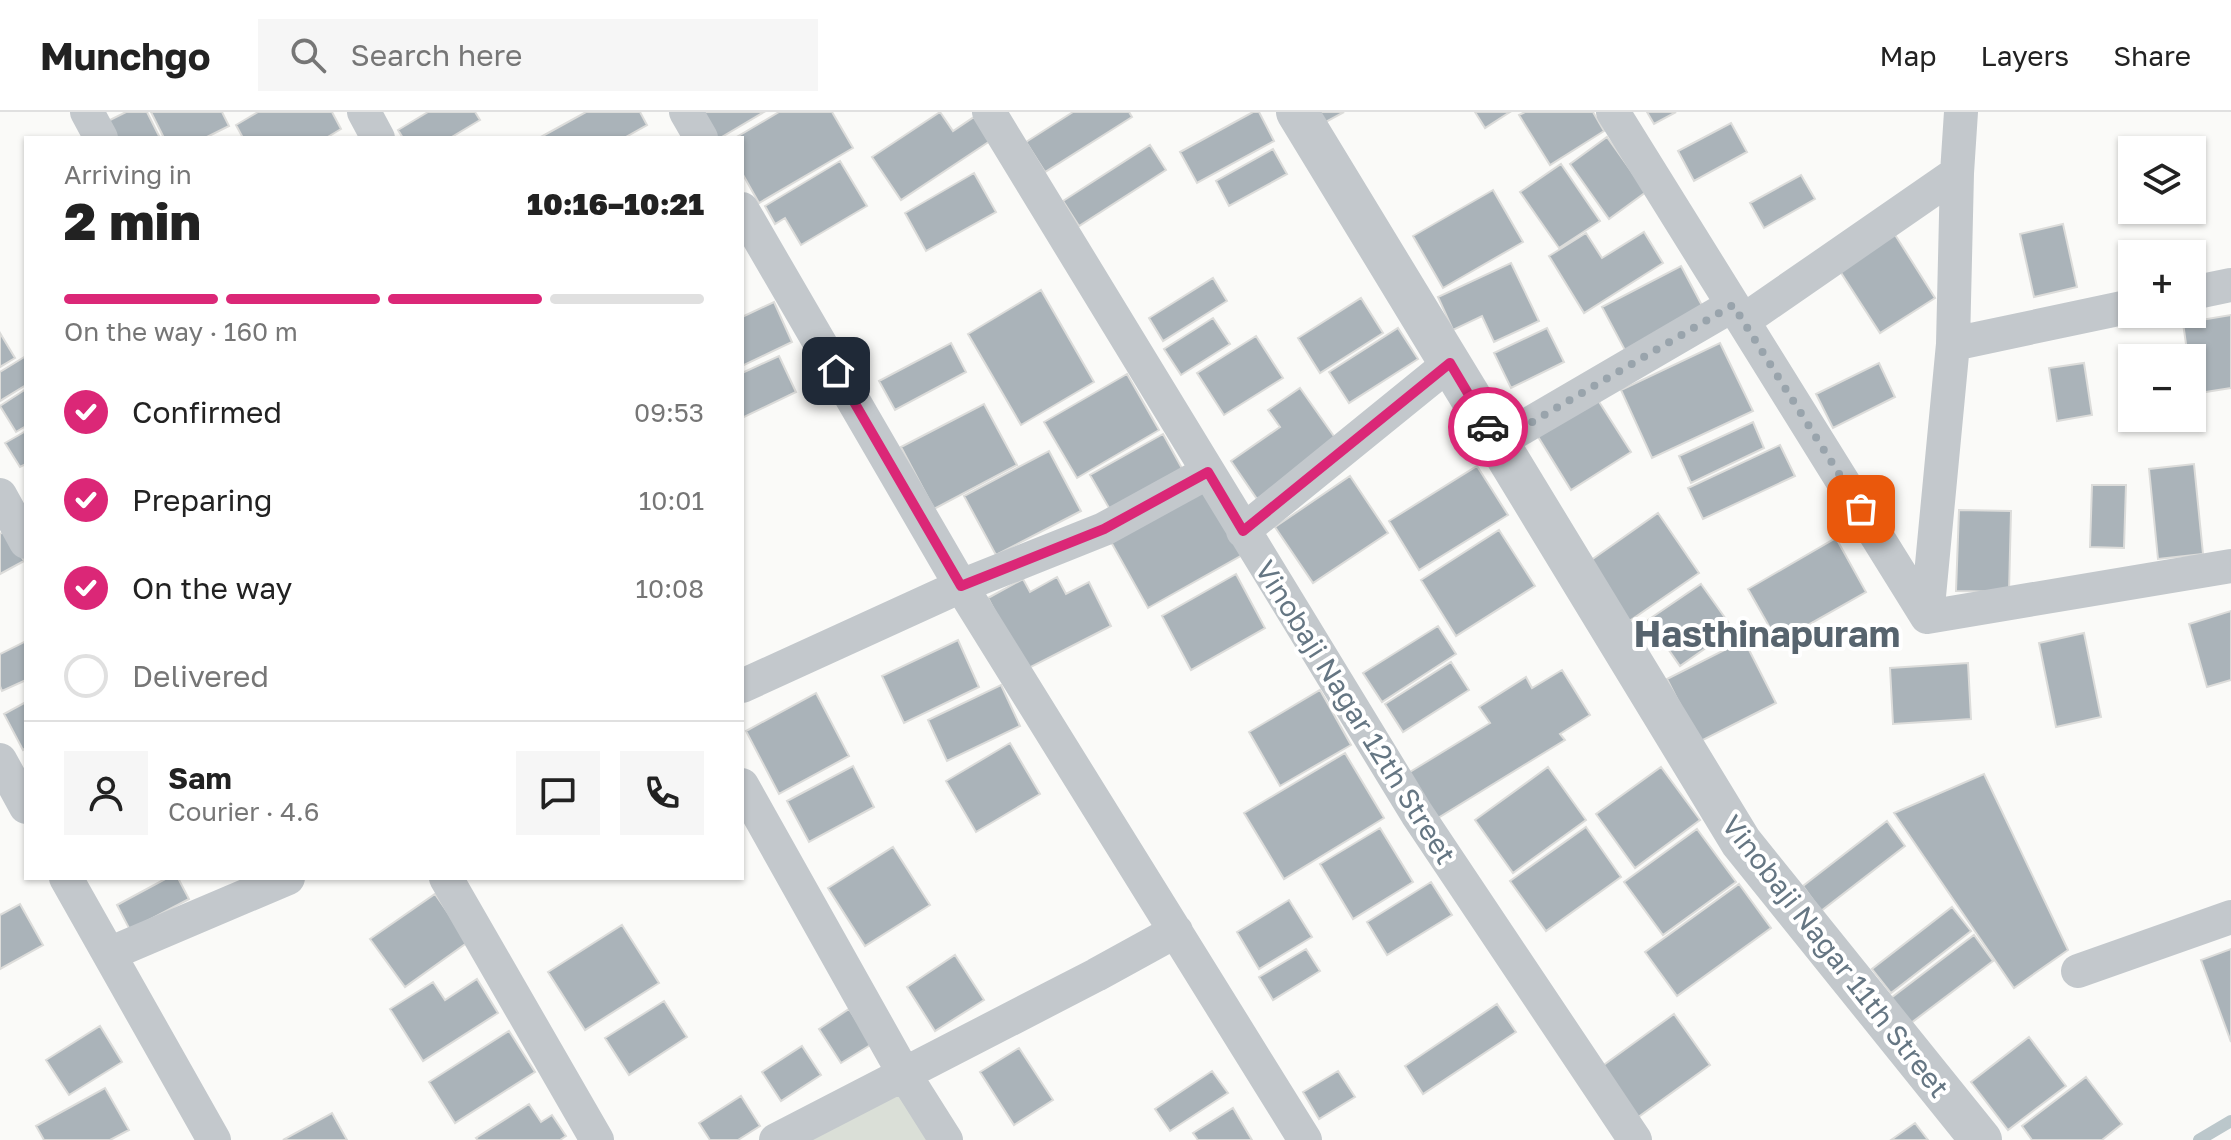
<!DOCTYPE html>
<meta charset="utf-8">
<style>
body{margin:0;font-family:"Golos Text",sans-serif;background:#f6f6f6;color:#222;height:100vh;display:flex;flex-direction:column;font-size:30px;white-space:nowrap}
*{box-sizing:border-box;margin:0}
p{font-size:26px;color:#767676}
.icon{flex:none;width:44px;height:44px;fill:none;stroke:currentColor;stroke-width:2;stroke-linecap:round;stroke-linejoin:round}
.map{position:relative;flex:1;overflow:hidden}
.sheet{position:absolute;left:24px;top:24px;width:720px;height:744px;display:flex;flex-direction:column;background:#fff;border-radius:0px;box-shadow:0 2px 6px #0004}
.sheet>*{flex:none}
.buttons{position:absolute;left:2118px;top:24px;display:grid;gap:16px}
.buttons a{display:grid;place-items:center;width:88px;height:88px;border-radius:0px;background:#fff;box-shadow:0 2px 6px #0004;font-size:40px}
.pin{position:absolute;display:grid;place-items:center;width:68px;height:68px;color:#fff;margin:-34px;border-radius:16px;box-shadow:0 4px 12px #0006}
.courier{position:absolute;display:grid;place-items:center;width:80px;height:80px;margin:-40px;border:6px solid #db2777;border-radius:50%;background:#fff;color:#222;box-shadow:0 2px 10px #0007}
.head em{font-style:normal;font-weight:800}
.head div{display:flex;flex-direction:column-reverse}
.head{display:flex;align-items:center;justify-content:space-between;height:136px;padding:0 40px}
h1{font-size:52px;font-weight:800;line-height:60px}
.bar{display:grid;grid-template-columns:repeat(4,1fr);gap:12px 8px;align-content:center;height:96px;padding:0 40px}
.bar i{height:10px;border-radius:6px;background:#e0e0e0}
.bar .active{background:#db2777}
.bar p{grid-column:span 4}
.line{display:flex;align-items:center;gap:20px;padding:0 40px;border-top:2px solid #e0e0e0}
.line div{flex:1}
.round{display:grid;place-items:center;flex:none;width:84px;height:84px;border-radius:0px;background:#f6f6f6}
ol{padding:0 40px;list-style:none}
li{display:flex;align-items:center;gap:24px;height:88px}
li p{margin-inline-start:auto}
li .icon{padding:8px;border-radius:50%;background:#db2777;color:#fff;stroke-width:4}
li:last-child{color:#767676}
li i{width:44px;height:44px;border:4px solid #e0e0e0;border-radius:50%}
header{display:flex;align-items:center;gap:48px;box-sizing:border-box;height:112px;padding:0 40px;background:#fff;border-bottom:2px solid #e0e0e0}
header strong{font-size:38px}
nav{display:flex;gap:44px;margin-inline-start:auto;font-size:28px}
.search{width:560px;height:72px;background:#f6f6f6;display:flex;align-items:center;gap:20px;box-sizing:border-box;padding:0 28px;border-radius:0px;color:#767676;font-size:30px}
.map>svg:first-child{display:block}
</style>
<header>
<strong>Munchgo</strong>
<div class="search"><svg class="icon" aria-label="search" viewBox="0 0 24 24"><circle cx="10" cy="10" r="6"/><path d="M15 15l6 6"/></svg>Search here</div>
<nav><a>Map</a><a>Layers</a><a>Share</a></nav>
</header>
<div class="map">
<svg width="2231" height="1028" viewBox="0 0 2231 1028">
<rect width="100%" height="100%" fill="#fafaf8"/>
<path fill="#dadfd7" d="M903,960L946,1028H776Z"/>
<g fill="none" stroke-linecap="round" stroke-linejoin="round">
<path stroke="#bbc7cb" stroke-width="12" d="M2199,1028L2231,1009"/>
</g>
<path fill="#aab3b9" stroke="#dcdcda" stroke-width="2" d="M126,0H147L160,26H109L102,12Z
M151,0H222L229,14L205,26H164Z
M258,0H332L341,17L326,26H243L236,13Z
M428,0H475L480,8L450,26H403L398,18Z
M586,0H640L647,13L624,26H539Z
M699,0H764L720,26H714Z
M779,0H832L853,36L759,91L742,61V26H735Z
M940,0L953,19L974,5L990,29L901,88L872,45Z
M1073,0H1129L1132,5L1045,60L1026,30Z
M1253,0H1259L1274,29L1197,71L1180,40Z
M1318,0H1344L1324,11Z
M1475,0H1510L1485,16Z
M1525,0H1593L1604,19L1550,53L1519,3Z
M1647,0H1676L1654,12Z
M1731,11L1747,40L1694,69L1678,39Z
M1607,25L1646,80L1609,107L1570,52Z
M1150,33L1166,58L1079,114L1063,89Z
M1273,37L1287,62L1229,94L1216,69Z
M840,49L867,94L801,133L785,106L775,112L765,94Z
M1561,52L1600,109L1559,136L1520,80Z
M974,61L996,100L926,139L905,101Z
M1801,63L1815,87L1764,116L1750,91Z
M1493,78L1523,130L1443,176L1413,124Z
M2063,112L2077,175L2034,185L2020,122Z
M1892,118L1935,186L1880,221L1836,153Z
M1644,120L1663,151L1584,201L1549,144L1586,121L1602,146Z
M1511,151L1539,209L1494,230L1482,204L1453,218L1438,185Z
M1681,154L1706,201L1627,242L1602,195Z
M1213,166L1227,189L1163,229L1149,206Z
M1041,178L1094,270L1021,313L968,222Z
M1361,186L1383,221L1320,261L1298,226Z
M774,190L792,230L742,254V205Z
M2231,203V276L2193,282L2192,246H2188L2183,211Z
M1213,206L1230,232L1181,263L1164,237Z
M1398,216L1418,247L1349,291L1329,260Z
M1547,216L1564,250L1511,276L1494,241Z
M0,221L15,246L0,255Z
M1256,224L1283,266L1224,303L1197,261Z
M951,231L966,260L895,298L879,269Z
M1720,231L1753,299L1652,346L1621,278Z
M26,244V273L0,289V260Z
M779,244L796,280L742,306V261Z
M1879,251L1895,285L1833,316L1816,282Z
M2084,251L2092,303L2057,309L2049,256Z
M1127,262L1159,318L1077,366L1044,310Z
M1300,276L1338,330L1257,387L1231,349L1280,315L1268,298Z
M26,277V314L16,320L0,294Z
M1596,285L1631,340L1571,378L1537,323Z
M984,292L1017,353L934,397L901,335Z
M1753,310L1764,336L1691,371L1679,344Z
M26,319V352L20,355L5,331Z
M1163,322L1184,360L1112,401L1090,363Z
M1780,333L1795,364L1703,407L1688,376Z
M1049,339L1081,399L996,443L964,384Z
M2194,352L2203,442L2158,447L2149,357Z
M1477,354L1508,403L1419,458L1389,409Z
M1350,364L1388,421L1313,471L1275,415Z
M2092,373H2126L2124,436L2090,435Z
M1207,376L1244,442L1148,496L1111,430Z
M1959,398L2011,399L2009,480L1956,479Z
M1658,401L1699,461L1628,510L1587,451Z
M7,418L24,449L0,462V422Z
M1499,418L1535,474L1456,524L1421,468Z
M1836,426L1866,480L1778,530L1748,477Z
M1236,462L1265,516L1191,558L1162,504Z
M1057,465L1066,482L1089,470L1111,514L1025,558L988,486L1023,467L1030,480Z
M1701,472L1733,517L1680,554L1648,508Z
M2231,499V568L2207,575L2189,512Z
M1438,514L1456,542L1382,590L1363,561Z
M2084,521L2101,605L2056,615L2039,531Z
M958,528L979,575L904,611L882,564Z
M1744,528L1776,591L1699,630L1667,567Z
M26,529V568L2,579L0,574V542Z
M1451,550L1469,578L1403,620L1385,592Z
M1968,551L1971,607L1893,612L1890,556Z
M1562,558L1590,603L1560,622L1565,628L1433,709L1405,663L1490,611L1479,595L1526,565L1532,576Z
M1001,573L1020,614L947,649L928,608Z
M1320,578L1351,633L1280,674L1249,620Z
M816,581L849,644L779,682L746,619Z
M26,590V636L23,638L4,602Z
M1010,631L1040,682L976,720L946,669Z
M1345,641L1384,706L1284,767L1244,701Z
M853,654L874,695L809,730L787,689Z
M1548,655L1586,708L1513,761L1475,708Z
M1661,655L1700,708L1635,756L1596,702Z
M1984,662L2068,838L2014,876L1894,701Z
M1887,709L1905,734L1821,799L1803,774Z
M1586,715L1621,765L1546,819L1510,769Z
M1380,716L1413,770L1353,807L1320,752Z
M1697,717L1736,770L1663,823L1624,770Z
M893,735L930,793L865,834L828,776Z
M167,766H178L189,787L130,818L117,793Z
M1431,770L1452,803L1387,843L1367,810Z
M1739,772L1771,816L1677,884L1645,840Z
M435,782L468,830L405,875L370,827Z
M1289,788L1312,825L1259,857L1237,820Z
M20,792L43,833L0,857V803Z
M1952,795L1971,819L1891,881L1872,857Z
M622,813L659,871L585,918L548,860Z
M1974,823L1993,849L1911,911L1891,886Z
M1306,837L1320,859L1273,888L1259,865Z
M2231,837V930L2201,848Z
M955,843L984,888L935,919L907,875Z
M477,867L498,901L423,949L390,897L433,870L445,888Z
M664,889L687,925L629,963L605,926Z
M1497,892L1516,920L1423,982L1405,954Z
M849,897L872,932L841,951L819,917Z
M1674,902L1710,953L1630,1011L1594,960Z
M100,914L122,950L69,983L46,948Z
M509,919L535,960L455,1011L429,970Z
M2029,925L2066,974L2008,1018L1971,970Z
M802,934L821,963L781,989L762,960Z
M1019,936L1053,988L1014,1013L980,960Z
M1212,959L1228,981L1170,1019L1155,997Z
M1338,959L1355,985L1319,1007L1303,980Z
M2086,965L2122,1012L2102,1028H2032L2022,1014Z
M105,976L129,1018L110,1028H44L36,1014Z
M741,984L760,1014L738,1028H710L699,1011Z
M529,992L541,1010L552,1003L566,1024L560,1028H478L476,1026Z
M1233,996L1252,1028H1198L1193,1021Z
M332,1001L347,1028H283Z
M1915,1011L1928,1028H1891Z"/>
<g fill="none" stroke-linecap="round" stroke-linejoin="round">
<path stroke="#c3c8cc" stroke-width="34" d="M87,0L101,26
M364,0L378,26
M686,0L701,26
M989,0L1417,702L1635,1028
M1613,0L1927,505
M742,97L961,474L1305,1028
M2192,181L2231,173
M1743,209L1957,61
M1953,232L2132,194
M1498,330L1733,193
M0,383L26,430
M1243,419L1450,251
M1927,505L1953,232L1957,61L1961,0
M1927,505L2231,454
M742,574L961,474L1104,417L1208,360
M0,648L26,695
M742,673L903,960L946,1028
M66,766L214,1028
M446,766L597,1028
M109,842L288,766
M2078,859L2231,805
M776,1028L1096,863L1176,819"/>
<path stroke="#c3c8cc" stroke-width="42" d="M1297,0L1741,730L1981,1028"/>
</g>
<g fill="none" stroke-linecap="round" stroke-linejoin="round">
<path stroke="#99a4ac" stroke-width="8" stroke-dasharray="0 14.4" d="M1488,315L1498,330L1733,193L1861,397"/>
<path stroke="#db2777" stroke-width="10" d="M836,259L961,474L1104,417L1208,360L1243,419L1450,251L1488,315"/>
</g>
<g text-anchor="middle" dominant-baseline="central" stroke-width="8" stroke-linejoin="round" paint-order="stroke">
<g font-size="28" fill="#657683" stroke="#fff">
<text transform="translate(1356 600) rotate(58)">Vinobaji Nagar 12th Street</text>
<text transform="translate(1836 844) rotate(52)">Vinobaji Nagar 11th Street</text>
</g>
<g font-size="36" font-weight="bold" fill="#57646e" stroke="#fff">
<text x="1767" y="521">Hasthinapuram</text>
</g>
</g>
</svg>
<div class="buttons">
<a><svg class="icon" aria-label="layers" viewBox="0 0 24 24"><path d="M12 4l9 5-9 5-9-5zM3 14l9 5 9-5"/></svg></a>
<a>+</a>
<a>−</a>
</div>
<div class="pin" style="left:1861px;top:397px;background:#ea580c"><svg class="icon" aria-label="bag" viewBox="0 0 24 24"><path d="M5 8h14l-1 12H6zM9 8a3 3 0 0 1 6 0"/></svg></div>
<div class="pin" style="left:836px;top:259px;background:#1f2937"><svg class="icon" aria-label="home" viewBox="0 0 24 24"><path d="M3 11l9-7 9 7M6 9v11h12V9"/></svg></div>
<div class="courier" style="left:1488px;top:315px"><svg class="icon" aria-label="car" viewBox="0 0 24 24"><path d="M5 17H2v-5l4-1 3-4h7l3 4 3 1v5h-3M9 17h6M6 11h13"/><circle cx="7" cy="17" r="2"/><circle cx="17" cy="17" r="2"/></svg></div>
<section class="sheet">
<div class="head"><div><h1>2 min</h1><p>Arriving in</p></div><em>10:16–10:21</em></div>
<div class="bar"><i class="active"></i><i class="active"></i><i class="active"></i><i></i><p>On the way · 160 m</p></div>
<ol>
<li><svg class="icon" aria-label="check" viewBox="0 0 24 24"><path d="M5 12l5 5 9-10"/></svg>Confirmed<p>09:53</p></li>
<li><svg class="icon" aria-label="check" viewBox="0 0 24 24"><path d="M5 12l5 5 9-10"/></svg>Preparing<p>10:01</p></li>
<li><svg class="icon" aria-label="check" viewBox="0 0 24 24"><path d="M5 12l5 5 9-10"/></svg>On the way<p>10:08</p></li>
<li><i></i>Delivered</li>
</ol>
<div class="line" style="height:144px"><a class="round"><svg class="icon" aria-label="person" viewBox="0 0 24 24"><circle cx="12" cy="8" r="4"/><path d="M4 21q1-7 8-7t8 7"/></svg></a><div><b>Sam</b><p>Courier · 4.6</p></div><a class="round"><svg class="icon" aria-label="chat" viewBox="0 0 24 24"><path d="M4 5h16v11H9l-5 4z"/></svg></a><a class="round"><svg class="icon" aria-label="phone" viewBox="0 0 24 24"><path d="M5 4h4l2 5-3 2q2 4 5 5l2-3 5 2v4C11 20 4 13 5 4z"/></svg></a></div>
</section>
</div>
